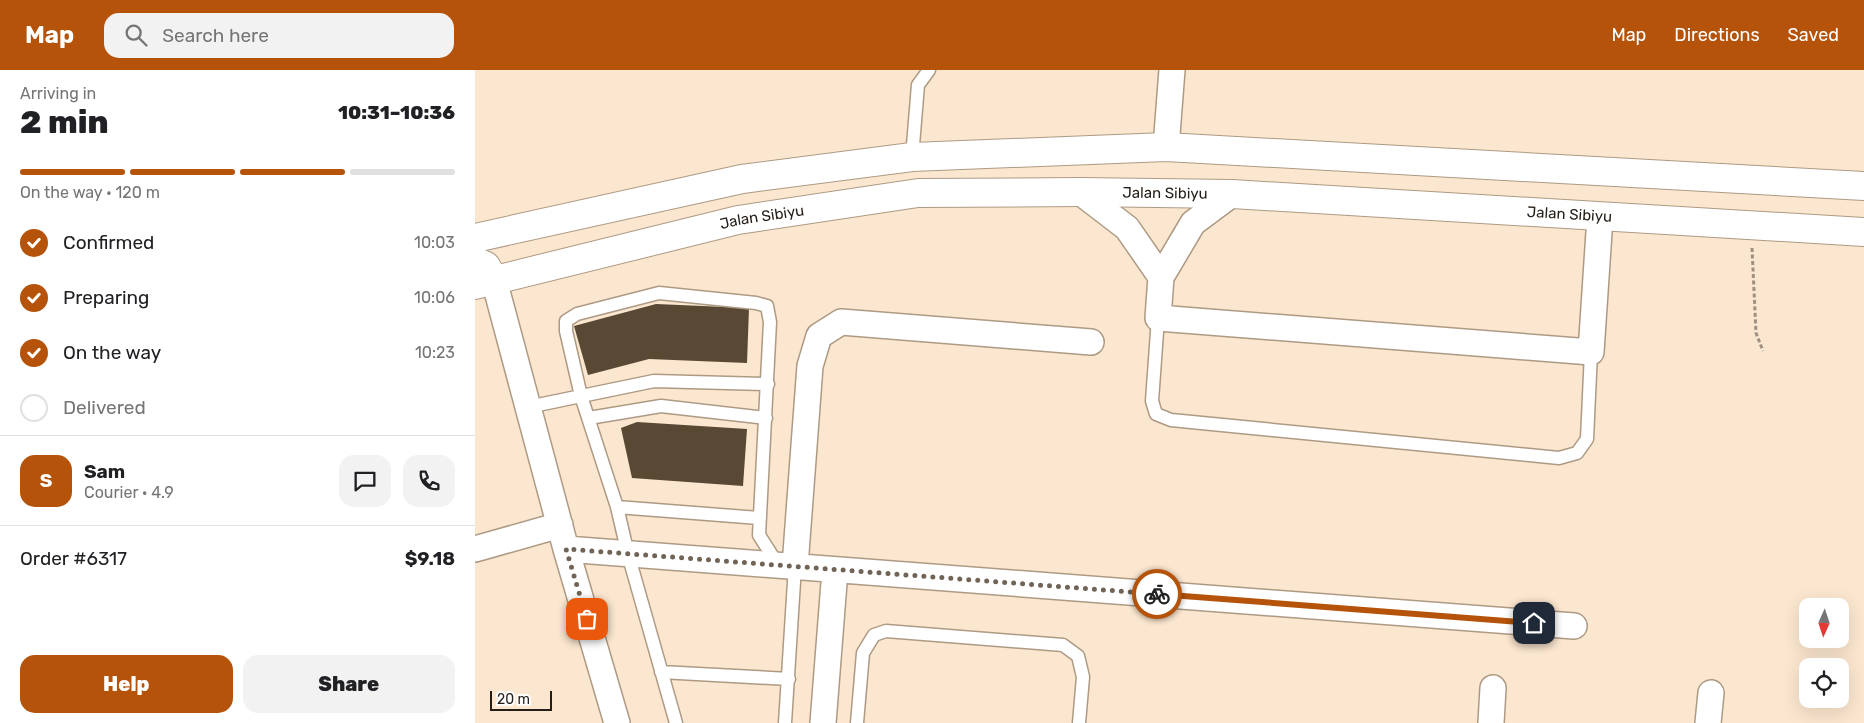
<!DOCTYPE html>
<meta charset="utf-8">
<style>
body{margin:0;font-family:Rubik,sans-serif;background:#f2f2f2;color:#202124;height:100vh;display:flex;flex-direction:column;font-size:19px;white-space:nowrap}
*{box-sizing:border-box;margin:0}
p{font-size:16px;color:#757577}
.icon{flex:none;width:28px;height:28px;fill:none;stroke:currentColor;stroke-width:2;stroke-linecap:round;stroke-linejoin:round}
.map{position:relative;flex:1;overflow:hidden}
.side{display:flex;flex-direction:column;background:#fff;width:475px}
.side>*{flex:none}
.needle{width:32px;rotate:183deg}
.tools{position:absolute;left:1324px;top:528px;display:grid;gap:10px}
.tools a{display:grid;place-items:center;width:50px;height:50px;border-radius:10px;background:#fff;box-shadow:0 5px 20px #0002;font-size:25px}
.scale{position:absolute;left:15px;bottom:12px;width:62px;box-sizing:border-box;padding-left:5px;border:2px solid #261e16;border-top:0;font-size:14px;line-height:18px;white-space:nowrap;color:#261e16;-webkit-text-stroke:4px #fff;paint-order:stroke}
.pin{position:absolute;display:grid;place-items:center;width:42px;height:42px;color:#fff;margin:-21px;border-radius:10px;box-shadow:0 2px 8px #0006}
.courier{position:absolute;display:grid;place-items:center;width:50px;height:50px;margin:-25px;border:4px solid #b45309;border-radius:50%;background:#fff;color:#222;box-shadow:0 1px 6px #0007}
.headline em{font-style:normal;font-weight:800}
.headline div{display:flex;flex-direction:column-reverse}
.headline{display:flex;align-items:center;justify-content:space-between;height:85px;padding:0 20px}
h1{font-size:32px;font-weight:800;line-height:38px}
.bar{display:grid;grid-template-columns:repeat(4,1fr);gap:8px 5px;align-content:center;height:60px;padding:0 20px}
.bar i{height:6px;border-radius:4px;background:#e0e0e0}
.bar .active{background:#b45309}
.bar p{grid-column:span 4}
.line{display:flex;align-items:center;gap:12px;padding:0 20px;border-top:1px solid #e0e0e0}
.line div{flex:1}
.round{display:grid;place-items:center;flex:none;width:52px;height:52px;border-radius:15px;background:#f2f2f2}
ol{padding:0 20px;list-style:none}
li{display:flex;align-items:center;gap:15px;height:55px}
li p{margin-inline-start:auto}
li .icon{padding:5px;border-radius:50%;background:#b45309;color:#fff;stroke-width:4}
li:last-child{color:#757577}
li i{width:28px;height:28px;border:2px solid #e0e0e0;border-radius:50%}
.action{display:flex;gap:10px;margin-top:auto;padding:10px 20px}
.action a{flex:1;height:58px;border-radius:15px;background:#b45309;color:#fff;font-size:20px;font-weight:800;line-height:58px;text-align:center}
.action a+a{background:#f2f2f2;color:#202124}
header{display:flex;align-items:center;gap:30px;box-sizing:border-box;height:70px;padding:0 25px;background:#b45309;color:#fff}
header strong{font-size:24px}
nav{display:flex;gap:28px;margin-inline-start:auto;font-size:18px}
.search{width:350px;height:45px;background:#f2f2f2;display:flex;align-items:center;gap:12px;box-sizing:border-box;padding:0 18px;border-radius:15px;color:#757577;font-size:19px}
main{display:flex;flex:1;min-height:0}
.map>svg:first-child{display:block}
</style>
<header>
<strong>Map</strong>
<div class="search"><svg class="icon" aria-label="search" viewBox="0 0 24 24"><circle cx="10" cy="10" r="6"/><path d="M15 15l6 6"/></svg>Search here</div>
<nav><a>Map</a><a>Directions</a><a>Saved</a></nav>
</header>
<main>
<section class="side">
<div class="headline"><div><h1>2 min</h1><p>Arriving in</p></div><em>10:31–10:36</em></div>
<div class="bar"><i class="active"></i><i class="active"></i><i class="active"></i><i></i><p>On the way · 120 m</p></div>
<ol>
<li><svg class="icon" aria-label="check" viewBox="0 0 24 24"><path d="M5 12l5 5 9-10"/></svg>Confirmed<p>10:03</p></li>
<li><svg class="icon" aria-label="check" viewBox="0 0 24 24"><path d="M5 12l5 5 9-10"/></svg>Preparing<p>10:06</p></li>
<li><svg class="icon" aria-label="check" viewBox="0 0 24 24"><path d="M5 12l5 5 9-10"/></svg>On the way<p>10:23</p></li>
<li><i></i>Delivered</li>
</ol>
<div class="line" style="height:90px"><b class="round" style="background:#b45309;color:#fff">S</b><div><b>Sam</b><p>Courier · 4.9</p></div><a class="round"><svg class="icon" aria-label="chat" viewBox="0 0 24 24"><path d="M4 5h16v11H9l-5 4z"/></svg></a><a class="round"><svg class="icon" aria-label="phone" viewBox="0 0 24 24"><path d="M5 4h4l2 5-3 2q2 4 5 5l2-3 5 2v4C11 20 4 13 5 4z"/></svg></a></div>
<div class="line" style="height:65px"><div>Order #6317</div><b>$9.18</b></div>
<div class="action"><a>Help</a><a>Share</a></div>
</section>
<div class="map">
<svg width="1389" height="653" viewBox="0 0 1389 653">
<rect width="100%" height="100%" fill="#fbe6cf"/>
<path fill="#594834" d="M181,234L274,238L272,293L174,289L113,305L99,256Z
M162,352L272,359L268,416L157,408L146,358Z"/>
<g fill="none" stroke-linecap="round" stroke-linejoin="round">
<g stroke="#ae9a84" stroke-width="15">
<path id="service" d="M437,87L443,15L454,0
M683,248L677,331L681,344L696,350L1084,388L1102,383L1112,369L1116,282
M53,337L179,311L293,314
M114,348L186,336L291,348
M142,437L284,448
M186,602L314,609
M201,653L153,484L142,437L106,326L91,261V251L102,244L184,223L281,233L292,236L295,252L284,465L303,495
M310,653L320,496
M382,653L388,583L399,565L411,561L588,575L603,586L608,607L604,653"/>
</g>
<g stroke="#ae9a84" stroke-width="28">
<path id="minor" d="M691,77L697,0
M605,122L652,158L686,207
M757,124L718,153L686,207L683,248L1116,282L1125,147
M19,210L91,479L142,653
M0,479L85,455
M91,479L1099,556
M320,496L335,296L344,266L366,252L616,272
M348,653L360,500
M1016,653L1018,618
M1233,653L1236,623"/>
</g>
<g stroke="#ae9a84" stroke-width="30">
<g id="secondary">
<path d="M0,168L267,109L437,87L691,77L1389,116"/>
<path d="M0,191L11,196L19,210"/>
<path id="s1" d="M0,215L263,150L443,123L605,122L757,124L1389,162"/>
</g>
</g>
<path stroke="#a09080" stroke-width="3" stroke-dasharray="4 2.5" stroke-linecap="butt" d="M1277,178L1281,263L1288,281"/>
<use href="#service" stroke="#fff" stroke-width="12"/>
<use href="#minor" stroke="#fff" stroke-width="25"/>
<use href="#secondary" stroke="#fff" stroke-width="28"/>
</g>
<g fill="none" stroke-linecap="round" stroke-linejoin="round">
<path stroke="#716457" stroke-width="5" stroke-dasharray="0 9" d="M112,549L91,479L682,524"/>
<path stroke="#b45309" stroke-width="6" d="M682,524L1059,553"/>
</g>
<g text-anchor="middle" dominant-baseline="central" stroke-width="5" stroke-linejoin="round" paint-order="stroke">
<g font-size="15" fill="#261e16" stroke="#fff">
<text stroke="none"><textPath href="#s1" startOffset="700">Jalan Sibiyu</textPath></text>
<text stroke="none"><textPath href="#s1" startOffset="1105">Jalan Sibiyu</textPath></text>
<text stroke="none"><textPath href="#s1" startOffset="295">Jalan Sibiyu</textPath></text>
</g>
</g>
</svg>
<div class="tools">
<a><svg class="needle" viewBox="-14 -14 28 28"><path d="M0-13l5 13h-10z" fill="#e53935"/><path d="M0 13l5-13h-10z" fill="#757577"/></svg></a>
<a><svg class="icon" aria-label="locate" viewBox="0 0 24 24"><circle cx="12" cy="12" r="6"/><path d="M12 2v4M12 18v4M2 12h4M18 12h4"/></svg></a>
</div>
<div class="scale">20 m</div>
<div class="pin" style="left:112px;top:549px;background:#ea580c"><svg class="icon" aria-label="bag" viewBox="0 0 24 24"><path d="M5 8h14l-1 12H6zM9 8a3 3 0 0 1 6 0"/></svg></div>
<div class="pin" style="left:1059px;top:553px;background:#1f2937"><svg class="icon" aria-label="home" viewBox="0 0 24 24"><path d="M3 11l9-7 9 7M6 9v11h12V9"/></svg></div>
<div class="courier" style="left:682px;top:524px"><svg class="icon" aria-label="bike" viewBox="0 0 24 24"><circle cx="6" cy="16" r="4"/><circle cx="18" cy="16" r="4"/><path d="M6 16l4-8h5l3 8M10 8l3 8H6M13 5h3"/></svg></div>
</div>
</main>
